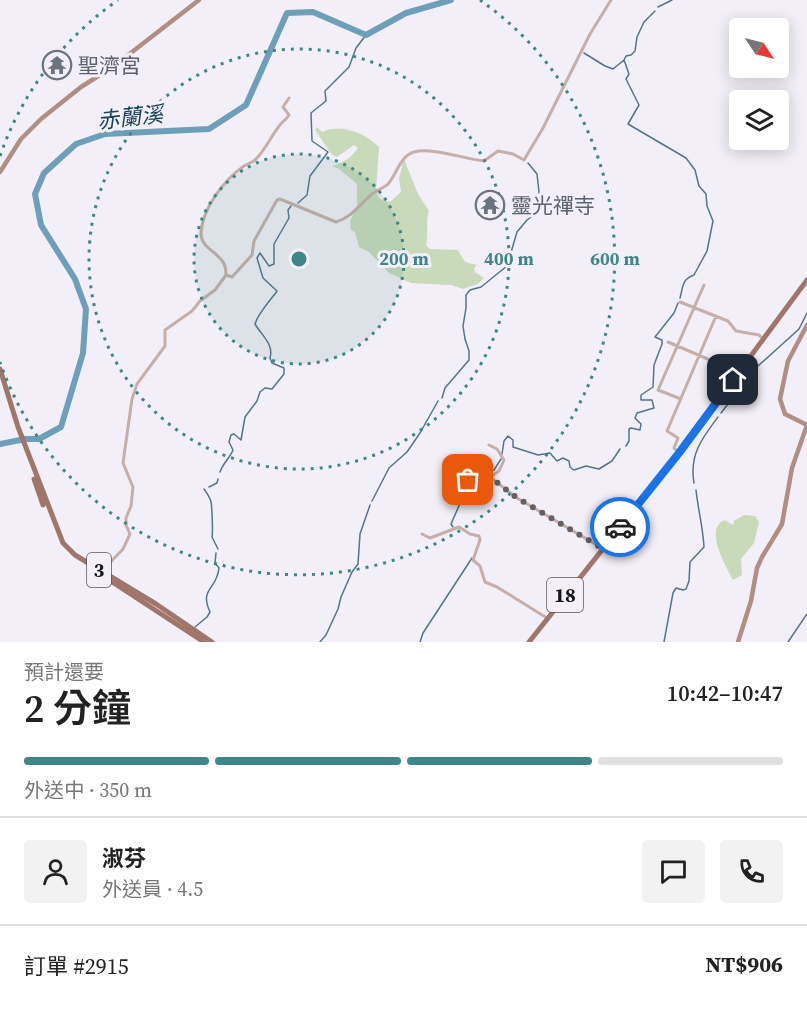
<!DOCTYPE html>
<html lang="zh-TW">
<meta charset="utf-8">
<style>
body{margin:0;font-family:"Source Serif 4","Noto Sans TC",serif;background:#f2f2f2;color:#222;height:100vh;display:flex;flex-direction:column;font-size:22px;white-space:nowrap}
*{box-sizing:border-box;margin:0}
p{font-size:20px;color:#767676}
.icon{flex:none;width:33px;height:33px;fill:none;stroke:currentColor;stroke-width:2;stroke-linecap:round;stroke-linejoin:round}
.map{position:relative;height:642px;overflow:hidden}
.drawer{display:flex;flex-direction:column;background:#fff;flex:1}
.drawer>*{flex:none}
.needle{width:39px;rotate:125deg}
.controls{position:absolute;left:729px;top:18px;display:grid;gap:12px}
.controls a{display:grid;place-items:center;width:60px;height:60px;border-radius:6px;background:#fff;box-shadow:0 3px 15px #0003;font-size:30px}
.pin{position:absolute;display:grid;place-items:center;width:51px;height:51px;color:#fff;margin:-26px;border-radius:12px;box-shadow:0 3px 9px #0006}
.courier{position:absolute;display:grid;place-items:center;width:60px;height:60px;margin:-30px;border:4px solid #1a73e8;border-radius:50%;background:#fff;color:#222;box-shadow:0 2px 8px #0007}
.summary em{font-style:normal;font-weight:600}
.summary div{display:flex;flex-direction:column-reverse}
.summary{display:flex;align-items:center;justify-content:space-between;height:102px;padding:0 24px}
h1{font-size:39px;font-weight:600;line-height:45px}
.bar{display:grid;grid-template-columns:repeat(4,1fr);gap:9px 6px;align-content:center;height:72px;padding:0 24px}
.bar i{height:8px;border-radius:4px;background:#e0e0e0}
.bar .on{background:#3e8687}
.bar p{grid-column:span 4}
.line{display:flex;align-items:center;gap:15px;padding:0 24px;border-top:2px solid #e0e0e0}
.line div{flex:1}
.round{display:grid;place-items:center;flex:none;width:63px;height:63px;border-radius:6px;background:#f2f2f2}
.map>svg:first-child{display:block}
</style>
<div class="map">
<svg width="807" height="642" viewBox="0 0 807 642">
<rect width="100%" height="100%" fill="#f3eff8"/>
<path fill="#c9dabb" d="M317,127L322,132C340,123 365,133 379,147L376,190C377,198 383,203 391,201L401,192L399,178L404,159L418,194L429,211C425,222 429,233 426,245L430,249L458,250L465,262L477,265L474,268L475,272L484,278L478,284L463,289L451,285L411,283L389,273L369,252L359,247L355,232L351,230L350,221L357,206V184L339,169L332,166C343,163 351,158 358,148L354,145L337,157L332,155L315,130Z
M744,515L755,516L759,522L754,543L741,559L742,575L733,580C726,566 703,528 725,520L733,525L734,521Z"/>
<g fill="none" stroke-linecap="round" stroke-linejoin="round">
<path stroke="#537588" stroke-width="1.5" d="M658,7L672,0
M655,11L644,22L637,37L635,51L631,55L626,56L624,60L629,74L626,79L639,105L628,124L686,158L695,170L699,186L706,194L707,206L713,221L707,251L694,275C682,279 683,287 680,298
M584,53L605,66L613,69L624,60
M298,203L307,195L310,176L328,152L312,141L311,113L326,101L325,91L349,67L356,48L366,35
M442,398L445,388L469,360V351L465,339L463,326L466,308V295L470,290L481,287L507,266L517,232L527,220L541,210L537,174L528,163
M721,413L735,395L737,385L799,329L807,313
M626,446L629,441V429L631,428L640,430L641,424L635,418L637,413L654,408L652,400H641V395L653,387L654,365L662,344V340L655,337L674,313L678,303
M502,454L504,441L508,436L513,440V447L538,455L550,453L557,461L563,458L569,461L570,467L574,470L586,466L599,469L612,461L620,449
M220,472C223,463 230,458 233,450L229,442L231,435L234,434L241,440L245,417L257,401L260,392L265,388L272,389L284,374V368L272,363L270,358C274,344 262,336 255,324C258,313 270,301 277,291L263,278L257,258L260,253L269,266L274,264V244L289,218L288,210L291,206
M471,478L494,470L501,459
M694,483C689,455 702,438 718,417
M209,487L217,483L218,479
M204,489C206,492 210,497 211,502C212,506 213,533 212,537L218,549
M372,501L389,468L407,452L420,433L438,401
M453,527L451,524L469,483
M195,627L207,617L210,612C199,588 217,590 219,568L215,563L216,553
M320,642L326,635L338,609L341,597L352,572L358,564L360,534L370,505
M420,642L423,633L472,558
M664,642L673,593L676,588L683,590L686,589L689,581L690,562L704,547C703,528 698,509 696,490
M788,642L807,614"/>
<path stroke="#6d9fb8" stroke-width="6" d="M0,444L25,439H39L61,427L83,353L86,309L75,279L41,225L35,194L44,173L76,144L105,134L209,129L246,105L287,13L313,12L366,35L406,13L451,0"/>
<path stroke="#c6afa8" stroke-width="3" d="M226,275C226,271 226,266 223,262C217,252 201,247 201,234C202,208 224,180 244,166C248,163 253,163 256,159C266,149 271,136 280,125C283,121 286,120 289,115L283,107L289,98
M680,302L728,321L736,331L759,335L763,339
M668,342L710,360
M681,399L658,390L704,285
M489,445L497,449L504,460L499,471L490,477L517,498L602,548
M679,453L674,448L678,438L667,431L716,316
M461,475C472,482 479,483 490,477
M422,534L430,538L459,527L470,534L479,536L480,540L473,560L480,566L485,582L497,587L547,618
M102,571L123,549L130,534L126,525V518L131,506L133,487L123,463L132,399L137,384L165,346V330L192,311L200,301L215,290L226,275L232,277L252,255L254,241L277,200L280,199L336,222C352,217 359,205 372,194C377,190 384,188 388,184C397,174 400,156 414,152C432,147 465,159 484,161L498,151L513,154L524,160L543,128L590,34L611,0"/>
<path stroke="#b08e84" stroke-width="4.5" d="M0,172L21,139L41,119L81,87L114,66L199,0
M738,642L751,601L757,568L762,557L782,524L792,468L807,425L785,414L780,399L788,361L807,325"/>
<path stroke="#a0766a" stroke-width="5" d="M0,369L18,427L63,543L75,555L156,604L212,642
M34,479L43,505
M100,574L204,642
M529,642L679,453L807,280"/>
</g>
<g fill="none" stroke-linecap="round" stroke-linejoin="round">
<path stroke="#636166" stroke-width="6" stroke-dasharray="0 10.8" d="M468,480L482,481L490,477L517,498L602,548L620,527"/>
<path stroke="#1a73e8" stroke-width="8" d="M620,527L679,453L733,380"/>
</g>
<circle cx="299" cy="259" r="105" fill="#3e8687" fill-opacity=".12"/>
<g fill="none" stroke="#3e8687" stroke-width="3" stroke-dasharray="3 6">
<circle cx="299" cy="259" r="105"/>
<circle cx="299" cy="259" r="210"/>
<path d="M0 156A316 316 0 0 1 118 0M480 0A316 316 0 1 1 0 362"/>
</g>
<defs>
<g id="temple-ring" transform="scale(1.5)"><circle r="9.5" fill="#f3eff8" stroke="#6b7280" stroke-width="1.5"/><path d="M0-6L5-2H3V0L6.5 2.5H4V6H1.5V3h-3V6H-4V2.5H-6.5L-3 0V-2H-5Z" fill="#6b7280"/></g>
</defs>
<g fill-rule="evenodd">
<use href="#temple-ring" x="57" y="65"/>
<use href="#temple-ring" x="490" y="205"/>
</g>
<g text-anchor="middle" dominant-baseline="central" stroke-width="6" stroke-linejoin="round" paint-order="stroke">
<g fill="#f3eff8" stroke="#58565a" stroke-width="1.5">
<rect x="87" y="553" width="24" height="34" rx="4.5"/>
<rect x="547" y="578" width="36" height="34" rx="4.5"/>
</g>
<g font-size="20" font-weight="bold" fill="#151417">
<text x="99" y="570">3</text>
<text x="565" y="595">18</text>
</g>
<g font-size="21" fill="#5b616d" stroke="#f3eff8" text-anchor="start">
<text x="78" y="65">聖濟宮</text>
<text x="511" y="205">靈光禪寺</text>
</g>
<g font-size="22" font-style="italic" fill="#194457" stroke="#f3eff8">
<text transform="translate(130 117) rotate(-6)">赤蘭溪</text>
</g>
</g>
<circle cx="299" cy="259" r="9" fill="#3e8687" stroke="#f3eff8" stroke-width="3"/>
<g font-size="18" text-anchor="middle" font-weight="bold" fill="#3e8687" stroke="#f3eff8" stroke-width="6" stroke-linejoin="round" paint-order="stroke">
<text x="404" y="265">200 m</text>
<text x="509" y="265">400 m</text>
<text x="615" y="265">600 m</text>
</g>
</svg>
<div class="controls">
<a><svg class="needle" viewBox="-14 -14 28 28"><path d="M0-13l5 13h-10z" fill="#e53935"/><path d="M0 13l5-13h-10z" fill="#767676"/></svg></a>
<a><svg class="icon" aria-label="layers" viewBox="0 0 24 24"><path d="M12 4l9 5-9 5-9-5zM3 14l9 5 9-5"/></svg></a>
</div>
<div class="pin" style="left:468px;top:480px;background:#ea580c"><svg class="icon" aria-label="bag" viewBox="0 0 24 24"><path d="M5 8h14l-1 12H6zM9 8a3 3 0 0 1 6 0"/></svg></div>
<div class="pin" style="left:733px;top:380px;background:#1f2937"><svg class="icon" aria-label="home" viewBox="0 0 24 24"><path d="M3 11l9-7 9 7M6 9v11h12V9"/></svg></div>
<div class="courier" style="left:620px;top:527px"><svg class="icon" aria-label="car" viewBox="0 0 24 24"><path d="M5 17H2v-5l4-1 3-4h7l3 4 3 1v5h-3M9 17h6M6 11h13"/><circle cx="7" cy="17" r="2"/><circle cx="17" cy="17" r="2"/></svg></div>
</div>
<section class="drawer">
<div class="summary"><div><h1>2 分鐘</h1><p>預計還要</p></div><em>10:42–10:47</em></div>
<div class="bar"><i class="on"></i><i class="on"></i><i class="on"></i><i></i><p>外送中 · 350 m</p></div>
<div class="line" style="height:108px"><a class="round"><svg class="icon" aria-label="person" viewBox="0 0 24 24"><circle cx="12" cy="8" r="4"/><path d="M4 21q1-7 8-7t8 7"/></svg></a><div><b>淑芬</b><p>外送員 · 4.5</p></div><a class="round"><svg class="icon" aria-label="chat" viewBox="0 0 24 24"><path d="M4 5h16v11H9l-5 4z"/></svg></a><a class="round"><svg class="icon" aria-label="phone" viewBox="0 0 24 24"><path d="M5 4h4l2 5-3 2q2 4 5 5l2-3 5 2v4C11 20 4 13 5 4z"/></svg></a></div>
<div class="line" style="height:78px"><div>訂單 #2915</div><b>NT$906</b></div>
</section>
